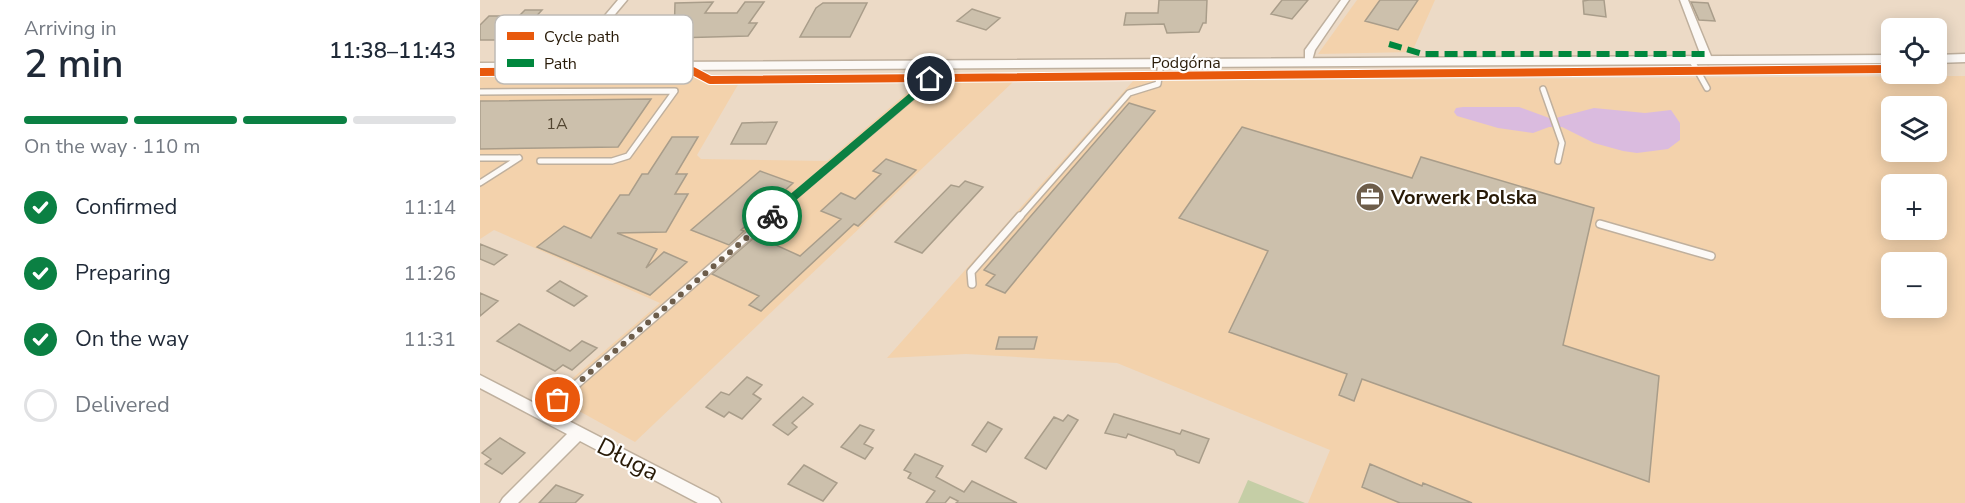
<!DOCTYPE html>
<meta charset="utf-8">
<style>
body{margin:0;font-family:"Nunito Sans",sans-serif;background:#f6f6f7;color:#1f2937;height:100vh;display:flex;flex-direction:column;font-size:22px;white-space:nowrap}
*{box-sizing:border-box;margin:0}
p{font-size:20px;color:#747a83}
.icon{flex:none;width:33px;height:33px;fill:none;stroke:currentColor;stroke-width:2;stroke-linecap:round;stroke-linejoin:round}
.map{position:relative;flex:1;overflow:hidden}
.drawer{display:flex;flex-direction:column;background:#fff;width:480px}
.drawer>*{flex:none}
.controls{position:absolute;left:1401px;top:18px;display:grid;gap:12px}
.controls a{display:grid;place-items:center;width:66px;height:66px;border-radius:9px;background:#fff;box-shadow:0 3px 15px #0003;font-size:30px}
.pin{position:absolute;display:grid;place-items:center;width:51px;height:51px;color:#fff;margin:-26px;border:3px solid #fff;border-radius:50%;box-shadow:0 2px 6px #0007}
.courier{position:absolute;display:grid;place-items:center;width:60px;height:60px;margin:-30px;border:4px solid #0b8043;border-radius:50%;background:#fff;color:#222;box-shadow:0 2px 8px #0007}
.summary em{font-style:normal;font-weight:600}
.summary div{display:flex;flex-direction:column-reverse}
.summary{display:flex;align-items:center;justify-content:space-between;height:102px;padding:0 24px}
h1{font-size:39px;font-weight:600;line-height:45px}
.bar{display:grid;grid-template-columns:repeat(4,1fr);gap:9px 6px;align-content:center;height:72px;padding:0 24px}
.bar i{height:8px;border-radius:4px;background:#e0e1e3}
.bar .selected{background:#0b8043}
.bar p{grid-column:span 4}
ol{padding:0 24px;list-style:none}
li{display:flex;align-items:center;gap:18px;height:66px}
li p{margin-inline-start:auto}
li .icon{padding:6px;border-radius:50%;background:#0b8043;color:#fff;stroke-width:4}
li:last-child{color:#747a83}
li i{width:33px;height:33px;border:3px solid #e0e1e3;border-radius:50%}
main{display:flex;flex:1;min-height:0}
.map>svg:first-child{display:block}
</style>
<main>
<section class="drawer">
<div class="summary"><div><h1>2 min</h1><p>Arriving in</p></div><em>11:38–11:43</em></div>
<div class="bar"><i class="selected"></i><i class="selected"></i><i class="selected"></i><i></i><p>On the way · 110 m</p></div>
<ol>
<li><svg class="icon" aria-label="check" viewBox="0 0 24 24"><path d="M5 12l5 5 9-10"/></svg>Confirmed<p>11:14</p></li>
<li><svg class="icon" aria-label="check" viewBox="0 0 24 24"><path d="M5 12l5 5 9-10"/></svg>Preparing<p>11:26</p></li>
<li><svg class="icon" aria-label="check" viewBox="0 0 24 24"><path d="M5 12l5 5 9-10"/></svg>On the way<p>11:31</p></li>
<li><i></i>Delivered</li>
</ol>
</section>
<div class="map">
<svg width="1485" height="503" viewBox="0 0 1485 503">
<rect width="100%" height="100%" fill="#ecdac6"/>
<path fill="#f3d2ac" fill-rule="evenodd" d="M877,0H955L932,52L838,54Z
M210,74L227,83H259L217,155L221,159L347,161L440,82L534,81L155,442L72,396L180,303L14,230L0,239V75Z
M1485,76V503H828L850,450L637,363L486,354L407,358L653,81ZM1412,106H1456V152H1412ZM1412,184H1456V230H1412ZM1412,262H1456V308H1412Z"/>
<path fill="#c5cea6" d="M768,480L825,503H758Z"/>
<path fill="#dabbdf" d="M983,107H1039L1072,119L1114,108L1165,113L1191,110L1200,123V140L1188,149L1157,153L1143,151L1114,143L1082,127H1069L1053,133L1018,128L977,116L974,112L976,108Z"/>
<path fill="#ccc0ac" stroke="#a99d8a" stroke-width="1.5" d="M679,0H727L726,23H723L719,32L687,33L684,24L644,25L646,13H678Z
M802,0H828L812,19L791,14Z
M900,0H938L918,30L885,21Z
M1109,0H1124L1126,17L1104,14L1103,1Z
M233,2L225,13H257L265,2H284L269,23H277L268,36L194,38L195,3Z
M1211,2L1228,3L1235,21L1219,20Z
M343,3H387L370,37H320L336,8Z
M492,9L520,18L506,30L477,21Z
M45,10H62L52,21L70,20L52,40H0V25L9,16H39Z
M171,99L138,147L0,149V101Z
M649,103L675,111L525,293L506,285L515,275L504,270Z
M297,122L286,144H251L262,123Z
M762,127L932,178L941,157L1114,208L1083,345L1179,376L1169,482L882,379L874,401L859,395L867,374L749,332L788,251L699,218Z
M192,137H218L196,174H207L195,194H208L186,232L137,233L177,249L166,268L184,252L207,262L170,295L57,247L84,226L111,238L140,195H149L162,174H168Z
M406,159L436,170L378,226L374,224L281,311L269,305L279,296L232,274L276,236L320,256L361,219L341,211L361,193L375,199L401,174L393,171Z
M280,171L313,183L261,230L264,231L249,245L211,230Z
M485,181L503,187L442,253L415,242L471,185L479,187Z
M0,244L27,255L14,265L0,259Z
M80,281L107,296L94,306L67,291Z
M0,293L18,301L0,316Z
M39,324L90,351L102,341L117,348L92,370L83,365L75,371L17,341Z
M519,337H557L554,349H516Z
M267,377L282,385L273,394L281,399L262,419L249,412L244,417L226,407L241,392L249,395Z
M323,397L333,404L312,423L317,427L308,435L293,425Z
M634,414L700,434L702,430L729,439L719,463L697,455L694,450L648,434L646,438L625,433Z
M588,415L598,420L566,469L545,458L574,417L583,421Z
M508,422L522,429L506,452L492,445Z
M380,425L394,430L384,444L393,448L385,459L361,447Z
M20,438L45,453L22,474L5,464L11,459L2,453Z
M435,454L463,466L456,477L484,492L492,481L537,503H476L478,501L470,497L465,503H446L455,491L428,478L431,473L424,470Z
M890,464L942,486L943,483L992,503H920L882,487Z
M324,465L357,483L343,501L308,484Z
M76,485L103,495L95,503H59Z"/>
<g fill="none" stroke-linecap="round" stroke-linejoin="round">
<g stroke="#bfb09e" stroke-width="8">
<path id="service-far1" d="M1212,61L1227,88
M1063,89L1082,143L1078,161
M0,92L195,91L148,156L132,161H60
M0,158H38
M0,183L39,158
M289,218L447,84L457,64
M539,218L649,93L678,84L681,63"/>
</g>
<g stroke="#bfb09e" stroke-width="10">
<path id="service" d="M1120,224L1231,256
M492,284L491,272L540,216
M61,415L291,216"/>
</g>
<g stroke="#bfb09e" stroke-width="3">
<path id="minor" d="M138,0H147L89,69H83V65Z
M861,0H869L835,50L831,64H825V50Z
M1200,0H1208L1233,61L1231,63L1228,64L1223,61Z
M0,375L238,498L241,503H218L100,441L38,503H20L23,498L87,434L0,388Z"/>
</g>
<g stroke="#bfb09e" stroke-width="3">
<path id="secondary" d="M1485,54V62L1456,63V55Z
M1412,55V63L0,71V63Z"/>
</g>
<use href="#service-far1" stroke="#fcf9f6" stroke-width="5"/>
<use href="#service" stroke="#fcf9f6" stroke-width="7"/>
<use href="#minor" fill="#fcf9f6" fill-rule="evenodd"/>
<use href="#secondary" fill="#fcf9f6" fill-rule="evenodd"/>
<path stroke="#00873e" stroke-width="6" stroke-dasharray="13 6" stroke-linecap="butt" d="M909,44L943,54H1226"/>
<g stroke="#fff" stroke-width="10">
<path id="cycleway" d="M0,72L213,71L230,80L1412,69"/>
</g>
<use href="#cycleway" stroke="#e8590c" stroke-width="8"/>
</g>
<path fill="#0b8043" d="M450,76L454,79L450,86L295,218H288V213Z"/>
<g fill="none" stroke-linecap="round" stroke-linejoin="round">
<path stroke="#6d5d4a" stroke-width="6" stroke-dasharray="0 10.8" d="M78,400L292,216"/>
</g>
<defs>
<g id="office-disc" transform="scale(1.5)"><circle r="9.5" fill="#6d5d4a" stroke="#fff"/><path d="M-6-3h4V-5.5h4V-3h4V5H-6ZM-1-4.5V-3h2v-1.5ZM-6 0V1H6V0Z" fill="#fff"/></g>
</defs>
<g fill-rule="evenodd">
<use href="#office-disc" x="890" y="197"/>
</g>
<g text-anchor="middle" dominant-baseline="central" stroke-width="4.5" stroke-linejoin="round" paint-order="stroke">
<g font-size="16" fill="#281a07" stroke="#fff">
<text x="706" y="63">Podgórna</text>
</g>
<g font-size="16" fill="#514430">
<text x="77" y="124">1A</text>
</g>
<g font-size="20" font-weight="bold" fill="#281a07" stroke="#fff" text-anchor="start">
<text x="911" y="197">Vorwerk Polska</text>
</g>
<g font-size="24" fill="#281a07" stroke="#fff">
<text transform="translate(148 459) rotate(27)">Długa</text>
</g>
</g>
<rect x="15" y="15" width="198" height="69" rx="9" fill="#fff" stroke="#bebab5" stroke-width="1.5"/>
<rect x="27" y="32" width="27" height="8" fill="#e8590c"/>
<rect x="27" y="59" width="27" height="8" fill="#00873e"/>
<g font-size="16" fill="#281a07">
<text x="64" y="42">Cycle path</text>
<text x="64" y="69">Path</text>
</g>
</svg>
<div class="controls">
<a><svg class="icon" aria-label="locate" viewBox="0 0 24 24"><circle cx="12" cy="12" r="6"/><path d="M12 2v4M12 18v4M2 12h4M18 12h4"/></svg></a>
<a><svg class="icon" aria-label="layers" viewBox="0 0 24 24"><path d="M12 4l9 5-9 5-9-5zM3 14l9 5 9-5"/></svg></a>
<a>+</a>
<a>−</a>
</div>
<div class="pin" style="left:78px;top:400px;background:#ea580c"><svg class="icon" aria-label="bag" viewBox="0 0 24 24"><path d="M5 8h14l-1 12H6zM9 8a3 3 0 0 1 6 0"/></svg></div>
<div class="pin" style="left:450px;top:79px;background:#1f2937"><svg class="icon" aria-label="home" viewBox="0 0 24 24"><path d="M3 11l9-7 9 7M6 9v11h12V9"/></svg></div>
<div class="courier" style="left:292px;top:216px"><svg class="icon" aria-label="bike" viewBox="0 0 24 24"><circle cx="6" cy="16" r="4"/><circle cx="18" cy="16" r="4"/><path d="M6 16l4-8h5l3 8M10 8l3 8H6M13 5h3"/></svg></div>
</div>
</main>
